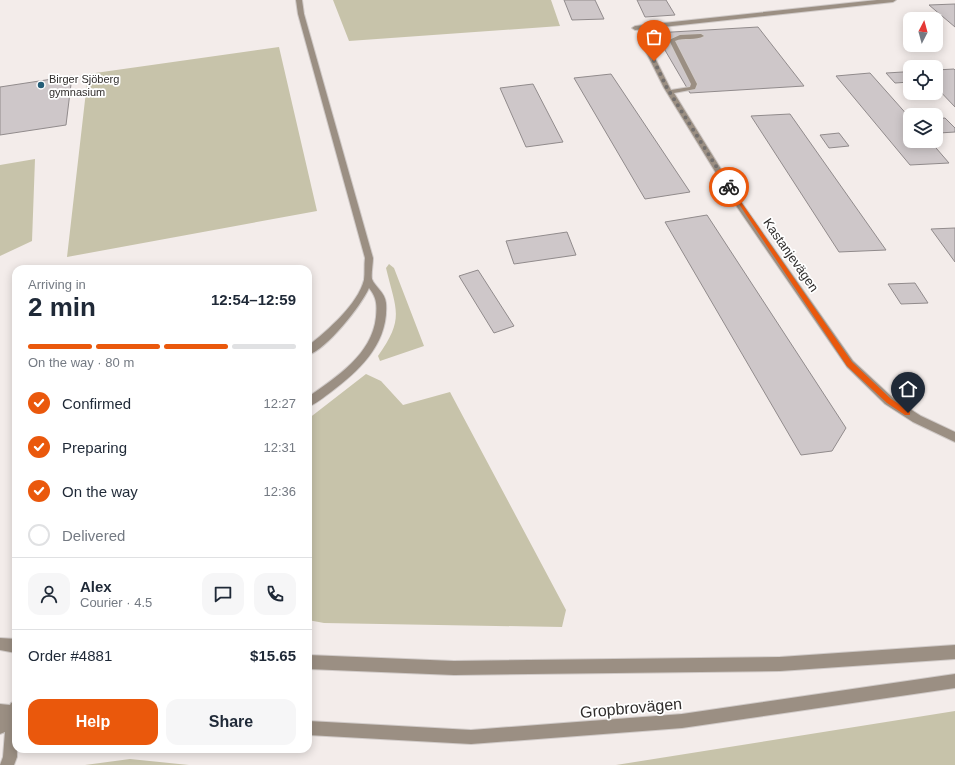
<!DOCTYPE html>
<meta charset="utf-8">
<style>
body{margin:0;font-family:Helvetica,sans-serif;background:#f6f6f7;color:#1f2937;height:100vh;display:flex;flex-direction:column;font-size:15px;white-space:nowrap}
*{box-sizing:border-box;margin:0}
p{font-size:13px;color:#747a83}
.icon{flex:none;width:22px;height:22px;fill:none;stroke:currentColor;stroke-width:2;stroke-linecap:round;stroke-linejoin:round}
.map{position:relative;flex:1;overflow:hidden}
.details{position:absolute;left:12px;top:265px;width:300px;height:488px;display:flex;flex-direction:column;background:#fff;border-radius:12px;box-shadow:0 2px 10px #0003}
.details>*{flex:none}
.needle{width:26px;rotate:6deg}
.controls{position:absolute;left:903px;top:12px;display:grid;gap:8px}
.controls a{display:grid;place-items:center;width:40px;height:40px;border-radius:8px;background:#fff;box-shadow:0 2px 10px #0003;font-size:20px}
.pin{position:absolute;display:grid;place-items:center;width:34px;height:34px;color:#fff;margin:-41px -17px;border-radius:50% 50% 50% 0;rotate:-45deg;box-shadow:0 0 4px #0007}
.pin .icon{rotate:45deg}
.courier{position:absolute;display:grid;place-items:center;width:40px;height:40px;margin:-20px;border:3px solid #ea580c;border-radius:50%;background:#fff;color:#222;box-shadow:0 1px 5px #0007}
.headline em{font-style:normal;font-weight:600}
.headline div{display:flex;flex-direction:column-reverse}
.headline{display:flex;align-items:center;justify-content:space-between;height:68px;padding:0 16px}
h1{font-size:26px;font-weight:600;line-height:30px}
.bar{display:grid;grid-template-columns:repeat(4,1fr);gap:6px 4px;align-content:center;height:48px;padding:0 16px}
.bar i{height:5px;border-radius:3px;background:#e0e1e3}
.bar .selected{background:#ea580c}
.bar p{grid-column:span 4}
.line{display:flex;align-items:center;gap:10px;padding:0 16px;border-top:1px solid #e0e1e3}
.line div{flex:1}
.round{display:grid;place-items:center;flex:none;width:42px;height:42px;border-radius:12px;background:#f6f6f7}
ol{padding:0 16px;list-style:none}
li{display:flex;align-items:center;gap:12px;height:44px}
li p{margin-inline-start:auto}
li .icon{padding:4px;border-radius:50%;background:#ea580c;color:#fff;stroke-width:4}
li:last-child{color:#747a83}
li i{width:22px;height:22px;border:2px solid #e0e1e3;border-radius:50%}
.button{display:flex;gap:8px;margin-top:auto;padding:8px 16px}
.button a{flex:1;height:46px;border-radius:12px;background:#ea580c;color:#fff;font-size:16px;font-weight:600;line-height:46px;text-align:center}
.button a+a{background:#f6f6f7;color:#1f2937}
.map>svg:first-child{display:block}
</style>
<div class="map">
<svg width="955" height="765" viewBox="0 0 955 765">
<rect width="100%" height="100%" fill="#f3ecea"/>
<path fill="#c7c3aa" d="M333,0H551L560,26L349,41Z
M279,47L317,211L67,257L88,74Z
M35,159L32,241L0,256V165Z
M389,264L394,268L424,346L380,361L378,356C405,318 396,310 386,268Z
M366,374L381,381L403,405L450,392L566,610L562,627L324,623L308,620V419Z
M955,711V765H616Z
M130,759L189,765H85Z"/>
<path fill="#cec7c9" stroke="#918b8c" d="M564,0H595L604,19L572,20Z
M637,0H666L675,15L645,17Z
M955,4V27L929,5Z
M758,27L804,86L690,93L655,33Z
M954,69L955,70V107L936,87V70Z
M903,72L910,79V82L895,83L886,73Z
M870,73L910,118V141H930L949,163L910,165L836,76Z
M611,74L690,192L645,199L574,78Z
M72,76L66,125L0,135V87Z
M533,84L563,142L526,147L500,88Z
M790,114L886,250L839,252L751,116Z
M945,118L955,128V132L939,133L936,130V119Z
M839,133L849,146L829,148L820,135Z
M707,215L846,428L832,451L801,455L665,222Z
M955,228V262L931,229Z
M567,232L576,255L514,264L506,241Z
M478,270L514,326L494,333L459,276Z
M915,283L928,303L901,304L888,284Z"/>
<g fill="none" stroke-linecap="round" stroke-linejoin="round">
<g stroke="#d0cac8" stroke-width="2">
<path id="minor" d="M296,0H302L304,14L373,258C373,264 371,274 372,279C375,287 385,292 386,303C389,343 360,370 331,392C324,397 316,404 308,407V397C336,377 372,355 376,317C377,305 377,298 369,288C361,306 327,349 308,355V346C327,331 358,304 364,280C365,273 364,265 365,258L298,14Z
M877,0H896L893,2L635,30L632,28L635,26Z
M680,35L701,34L704,36C696,41 684,37 675,41L697,84L695,89L674,93L742,203L853,361L893,398L921,416L955,432V442L913,422L885,404L847,367L735,204L664,88L644,48L647,46L650,48L671,90L690,87L691,84L669,40Z
M0,638L16,639V653L0,650Z
M955,645V659L780,671L454,675L308,669V655L454,661L780,657Z
M955,674V688L682,728L471,744L308,735V721L471,730L682,714Z
M16,701L17,757L14,765H0L3,757L5,732L0,734V704L10,705L11,703Z"/>
</g>
<use href="#minor" fill="#9b8f83" fill-rule="evenodd"/>
</g>
<path fill="#ea580c" d="M727,186H730L852,362L891,399L910,411V415H905L887,403L847,366Z"/>
<g fill="none" stroke-linecap="round" stroke-linejoin="round">
<path stroke="#74706e" stroke-width="4" stroke-dasharray="0 7.2" d="M654,61L667,88L729,187"/>
</g>
<circle fill="#255d77" stroke="#fff" stroke-width="1.5" cx="41" cy="85" r="4"/>
<g text-anchor="middle" dominant-baseline="central" stroke-width="3.5" stroke-linejoin="round" paint-order="stroke">
<g font-size="11" fill="#302d2c" stroke="#fff" text-anchor="start">
<text x="49" y="79">Birger Sjöberg<tspan x="49" dy="13">gymnasium</tspan></text>
</g>
<g font-size="13" fill="#302d2c" stroke="#fff">
<text transform="translate(791 255) rotate(55)">Kastanjevägen</text>
</g>
<g font-size="16" fill="#302d2c" stroke="#fff">
<text transform="translate(631 708) rotate(-5)">Gropbrovägen</text>
</g>
</g>
</svg>
<div class="controls">
<a><svg class="needle" viewBox="-14 -14 28 28"><path d="M0-13l5 13h-10z" fill="#e53935"/><path d="M0 13l5-13h-10z" fill="#747a83"/></svg></a>
<a><svg class="icon" aria-label="locate" viewBox="0 0 24 24"><circle cx="12" cy="12" r="6"/><path d="M12 2v4M12 18v4M2 12h4M18 12h4"/></svg></a>
<a><svg class="icon" aria-label="layers" viewBox="0 0 24 24"><path d="M12 4l9 5-9 5-9-5zM3 14l9 5 9-5"/></svg></a>
</div>
<div class="pin" style="left:654px;top:61px;background:#ea580c"><svg class="icon" aria-label="bag" viewBox="0 0 24 24"><path d="M5 8h14l-1 12H6zM9 8a3 3 0 0 1 6 0"/></svg></div>
<div class="pin" style="left:908px;top:413px;background:#1f2937"><svg class="icon" aria-label="home" viewBox="0 0 24 24"><path d="M3 11l9-7 9 7M6 9v11h12V9"/></svg></div>
<div class="courier" style="left:729px;top:187px"><svg class="icon" aria-label="bike" viewBox="0 0 24 24"><circle cx="6" cy="16" r="4"/><circle cx="18" cy="16" r="4"/><path d="M6 16l4-8h5l3 8M10 8l3 8H6M13 5h3"/></svg></div>
<section class="details">
<div class="headline"><div><h1>2 min</h1><p>Arriving in</p></div><em>12:54–12:59</em></div>
<div class="bar"><i class="selected"></i><i class="selected"></i><i class="selected"></i><i></i><p>On the way · 80 m</p></div>
<ol>
<li><svg class="icon" aria-label="check" viewBox="0 0 24 24"><path d="M5 12l5 5 9-10"/></svg>Confirmed<p>12:27</p></li>
<li><svg class="icon" aria-label="check" viewBox="0 0 24 24"><path d="M5 12l5 5 9-10"/></svg>Preparing<p>12:31</p></li>
<li><svg class="icon" aria-label="check" viewBox="0 0 24 24"><path d="M5 12l5 5 9-10"/></svg>On the way<p>12:36</p></li>
<li><i></i>Delivered</li>
</ol>
<div class="line" style="height:72px"><a class="round"><svg class="icon" aria-label="person" viewBox="0 0 24 24"><circle cx="12" cy="8" r="4"/><path d="M4 21q1-7 8-7t8 7"/></svg></a><div><b>Alex</b><p>Courier · 4.5</p></div><a class="round"><svg class="icon" aria-label="chat" viewBox="0 0 24 24"><path d="M4 5h16v11H9l-5 4z"/></svg></a><a class="round"><svg class="icon" aria-label="phone" viewBox="0 0 24 24"><path d="M5 4h4l2 5-3 2q2 4 5 5l2-3 5 2v4C11 20 4 13 5 4z"/></svg></a></div>
<div class="line" style="height:52px"><div>Order #4881</div><b>$15.65</b></div>
<div class="button"><a>Help</a><a>Share</a></div>
</section>
</div>
